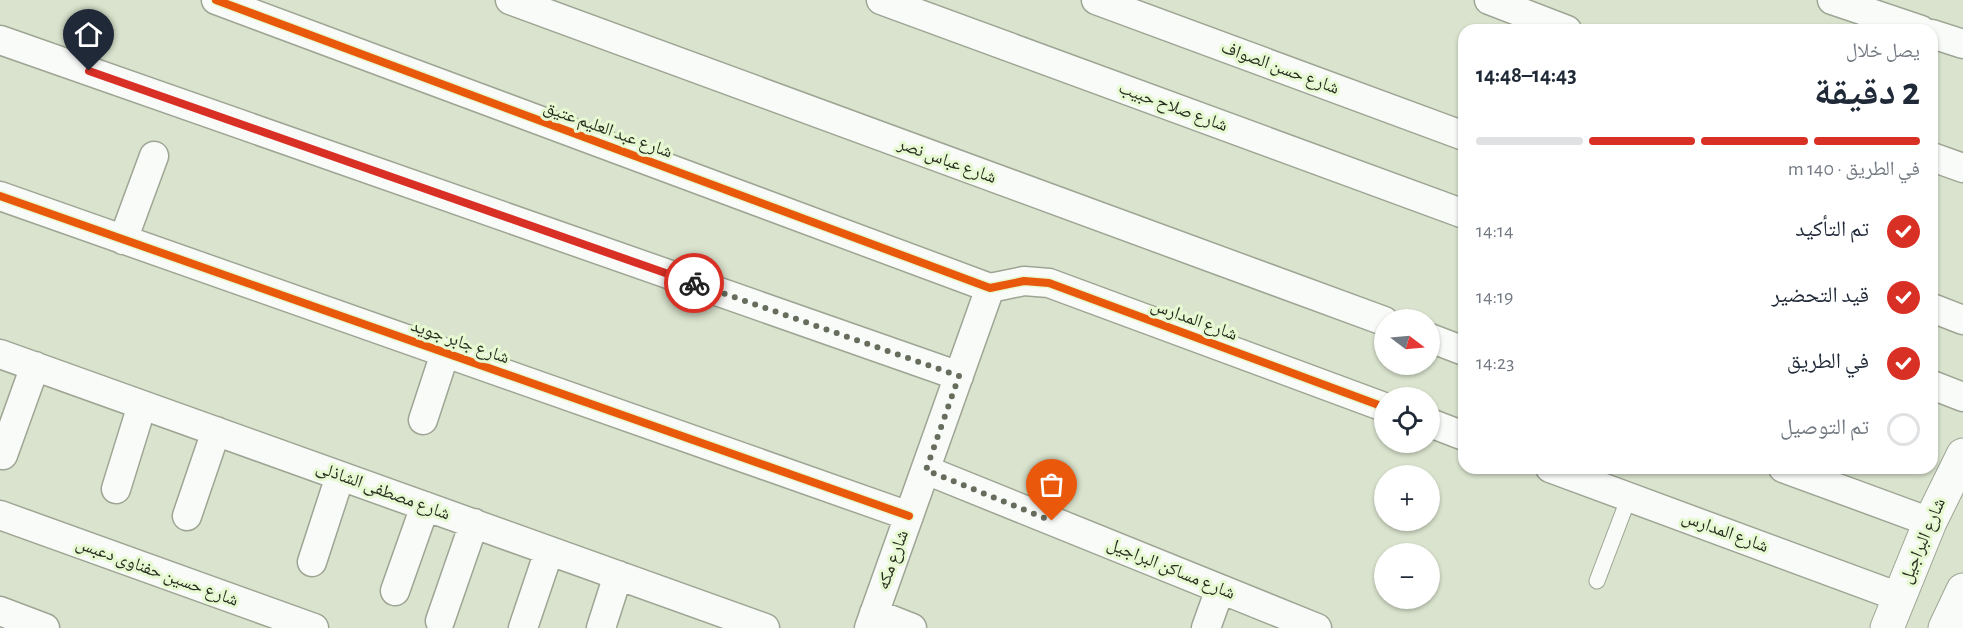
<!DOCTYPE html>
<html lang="ar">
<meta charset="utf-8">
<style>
body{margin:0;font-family:"Alegreya Sans","Noto Naskh Arabic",sans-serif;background:#f6f6f7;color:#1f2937;direction:rtl;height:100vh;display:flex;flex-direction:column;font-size:22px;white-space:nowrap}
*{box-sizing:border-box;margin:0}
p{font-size:20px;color:#747a83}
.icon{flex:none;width:33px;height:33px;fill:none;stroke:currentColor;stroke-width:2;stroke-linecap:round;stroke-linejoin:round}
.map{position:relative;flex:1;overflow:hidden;direction:ltr}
.drawer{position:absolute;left:1458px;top:24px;width:480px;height:450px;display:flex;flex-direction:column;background:#fff;border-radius:18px;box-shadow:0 2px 4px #0004;direction:rtl}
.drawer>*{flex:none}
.needle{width:39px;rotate:106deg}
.fabs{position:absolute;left:1374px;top:309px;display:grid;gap:12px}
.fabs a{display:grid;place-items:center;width:66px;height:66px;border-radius:50%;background:#fff;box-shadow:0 2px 4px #0004;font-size:30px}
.pin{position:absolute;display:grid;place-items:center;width:51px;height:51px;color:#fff;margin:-62px -26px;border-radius:50% 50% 50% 0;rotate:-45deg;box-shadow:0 0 6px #0007}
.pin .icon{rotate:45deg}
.courier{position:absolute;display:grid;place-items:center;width:60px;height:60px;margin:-30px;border:4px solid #d93025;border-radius:50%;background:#fff;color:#222;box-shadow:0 2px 8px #0007}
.overview em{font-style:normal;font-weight:700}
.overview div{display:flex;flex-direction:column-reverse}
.overview{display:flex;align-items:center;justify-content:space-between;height:102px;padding:0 18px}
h1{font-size:39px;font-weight:700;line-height:45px}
.bar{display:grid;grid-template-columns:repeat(4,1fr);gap:9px 6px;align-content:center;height:72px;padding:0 18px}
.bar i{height:8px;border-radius:4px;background:#e0e1e3}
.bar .on{background:#d93025}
.bar p{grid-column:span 4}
ol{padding:0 18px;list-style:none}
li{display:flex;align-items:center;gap:18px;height:66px}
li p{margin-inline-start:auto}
li .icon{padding:6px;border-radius:50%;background:#d93025;color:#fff;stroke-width:4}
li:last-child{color:#747a83}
li i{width:33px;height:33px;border:3px solid #e0e1e3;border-radius:50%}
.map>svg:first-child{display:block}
</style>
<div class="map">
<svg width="1963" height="628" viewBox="0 0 1963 628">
<rect width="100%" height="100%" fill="#d9e3cd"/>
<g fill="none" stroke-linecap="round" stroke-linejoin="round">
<g stroke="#9ea594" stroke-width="17">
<path id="lane" d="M1597,581L1629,497"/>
</g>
<g stroke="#9ea594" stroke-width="31">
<path id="street" d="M216,0L990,288L1024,281L1049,283L1384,407
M510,0L1384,321
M881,0L1464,214
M1096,0L1464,136
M1489,0L1567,30
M1832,0L1921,30
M1932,34L1963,44
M0,40L959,376
M1932,157L1963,168
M0,196L909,516
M123,240L154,156
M1932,308L1963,320
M1430,338L1464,351
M0,354L765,628
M1932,385L1963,397
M423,420L445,353
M1430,423L1464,436
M3,455L35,366
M1550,468L1899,597
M1783,468L1930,522
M926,470L1317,628
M116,489L142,405
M0,515L314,628
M187,516L216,431
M312,562L340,476
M395,591L425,506
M0,611L45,628
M874,613L912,628
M440,621L474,523
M523,628L549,551
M601,628L618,575
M869,628L990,288
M1206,628L1220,589"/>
</g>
<g stroke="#9ea594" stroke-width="35">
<path id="secondary" d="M1887,628L1930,522L1963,455"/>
</g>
<g stroke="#9ea594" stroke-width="35">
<path id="highway" d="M1945,628L1963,590"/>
</g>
<use href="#lane" stroke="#f9fbf8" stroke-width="15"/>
<use href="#street" stroke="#f9fbf8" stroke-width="28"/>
<use href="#secondary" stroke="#f9fbf8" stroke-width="33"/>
<use href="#highway" stroke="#f9fbf8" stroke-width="33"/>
<g stroke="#e7f9d2" stroke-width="11">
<path id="cycleway" d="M216,0L990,288L1024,281L1049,283L1384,407
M0,196L909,516"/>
</g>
<use href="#cycleway" stroke="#e8590c" stroke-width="8"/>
</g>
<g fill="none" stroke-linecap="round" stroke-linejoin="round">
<path stroke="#666d5d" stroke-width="6" stroke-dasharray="0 10.8" d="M694,283L959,376L926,470L1052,521"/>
<path stroke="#d93025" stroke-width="8" d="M89,71L694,283"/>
</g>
<g text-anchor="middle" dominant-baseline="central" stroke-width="6" stroke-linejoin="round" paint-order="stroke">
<g font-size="18" fill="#282e20" stroke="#e7f9d2">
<text transform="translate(1280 68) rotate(20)">شارع حسن الصواف</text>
<text transform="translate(1173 107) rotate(20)">شارع صلاح حبيب</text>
<text transform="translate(608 130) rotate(20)">شارع عبد العليم عتيق</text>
<text transform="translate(947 161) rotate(20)">شارع عباس نصر</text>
<text transform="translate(1194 320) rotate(20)">شارع المدارس</text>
<text transform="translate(460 342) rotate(19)">شارع جابر جويد</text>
<text transform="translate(383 491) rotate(20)">شارع مصطفى الشاذلى</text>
<text transform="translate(1725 532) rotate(20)">شارع المدارس</text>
<text transform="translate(1923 541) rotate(-67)">شارع البراجيل</text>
<text transform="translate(893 560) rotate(-70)">شارع مكه</text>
<text transform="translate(1171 569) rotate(22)">شارع مساكن البراجيل</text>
<text transform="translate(157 572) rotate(20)">شارع حسين حفناوى دعبس</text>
</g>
</g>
</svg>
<div class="fabs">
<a><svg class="needle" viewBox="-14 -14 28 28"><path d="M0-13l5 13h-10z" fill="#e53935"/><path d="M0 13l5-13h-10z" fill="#747a83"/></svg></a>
<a><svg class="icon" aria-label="locate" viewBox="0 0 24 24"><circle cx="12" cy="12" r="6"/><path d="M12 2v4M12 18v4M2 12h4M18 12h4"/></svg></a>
<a>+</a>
<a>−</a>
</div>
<div class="pin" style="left:1052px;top:521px;background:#ea580c"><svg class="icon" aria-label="bag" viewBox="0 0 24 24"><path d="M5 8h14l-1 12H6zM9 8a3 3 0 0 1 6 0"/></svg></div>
<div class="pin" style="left:89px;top:71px;background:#1f2937"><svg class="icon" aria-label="home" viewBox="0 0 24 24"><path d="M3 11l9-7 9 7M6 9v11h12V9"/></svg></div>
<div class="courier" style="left:694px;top:283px"><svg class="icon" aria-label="bike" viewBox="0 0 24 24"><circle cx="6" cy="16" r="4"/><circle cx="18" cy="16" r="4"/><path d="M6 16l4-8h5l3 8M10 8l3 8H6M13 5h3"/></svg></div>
<section class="drawer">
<div class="overview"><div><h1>2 دقيقة</h1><p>يصل خلال</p></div><em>14:43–14:48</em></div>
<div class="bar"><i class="on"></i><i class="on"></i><i class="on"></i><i></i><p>في الطريق · 140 m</p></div>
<ol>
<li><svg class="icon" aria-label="check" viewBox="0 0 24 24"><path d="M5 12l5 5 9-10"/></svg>تم التأكيد<p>14:14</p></li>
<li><svg class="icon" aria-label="check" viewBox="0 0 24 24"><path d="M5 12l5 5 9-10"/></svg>قيد التحضير<p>14:19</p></li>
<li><svg class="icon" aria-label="check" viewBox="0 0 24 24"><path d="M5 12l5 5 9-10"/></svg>في الطريق<p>14:23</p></li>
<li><i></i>تم التوصيل</li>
</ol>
</section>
</div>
